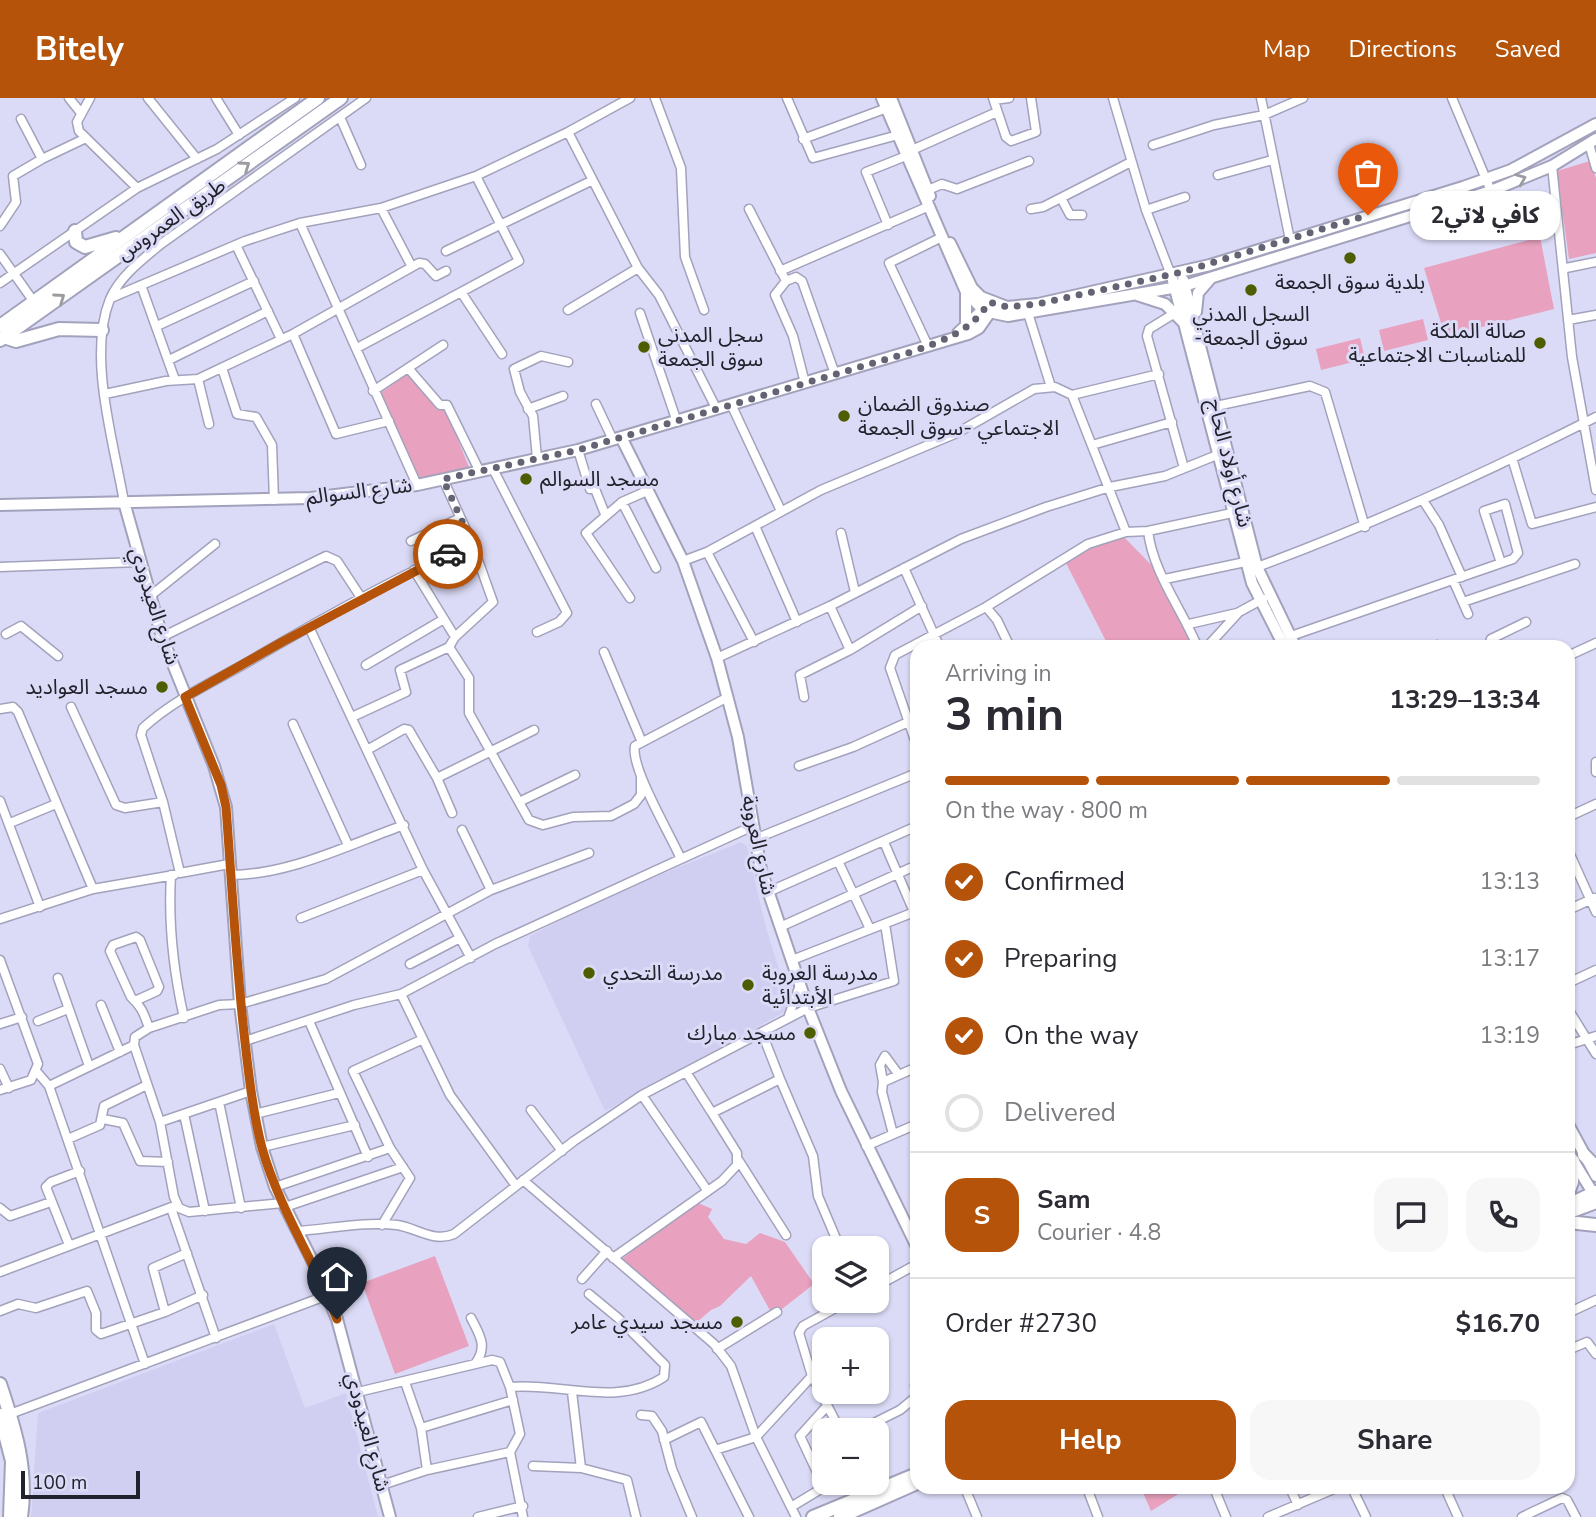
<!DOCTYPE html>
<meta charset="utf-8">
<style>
body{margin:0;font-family:"Nunito Sans","Noto Sans Arabic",sans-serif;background:#f7f7f7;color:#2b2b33;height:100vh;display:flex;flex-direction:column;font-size:26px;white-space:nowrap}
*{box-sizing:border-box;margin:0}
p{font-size:23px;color:#7c7c81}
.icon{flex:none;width:38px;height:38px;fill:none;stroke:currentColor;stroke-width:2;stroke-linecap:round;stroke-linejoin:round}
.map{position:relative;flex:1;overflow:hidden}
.panel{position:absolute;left:910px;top:542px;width:665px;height:854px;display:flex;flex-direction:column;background:#fff;border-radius:21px;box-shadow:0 2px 5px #0004}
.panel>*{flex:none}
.tools{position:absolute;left:812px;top:1138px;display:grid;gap:14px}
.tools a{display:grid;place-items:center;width:77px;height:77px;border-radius:14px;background:#fff;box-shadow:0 2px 5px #0004;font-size:35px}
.scale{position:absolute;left:21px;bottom:18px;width:119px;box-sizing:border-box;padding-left:7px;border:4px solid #22222c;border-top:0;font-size:19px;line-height:24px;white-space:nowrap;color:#22222c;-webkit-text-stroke:5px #dcdbf7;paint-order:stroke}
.pin{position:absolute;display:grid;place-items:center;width:60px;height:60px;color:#fff;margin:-72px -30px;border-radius:50% 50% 50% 0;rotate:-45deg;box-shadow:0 0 7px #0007}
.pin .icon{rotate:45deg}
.courier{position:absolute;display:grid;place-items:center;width:70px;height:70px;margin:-35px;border:5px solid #b45309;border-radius:50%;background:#fff;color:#222;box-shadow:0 2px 9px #0007}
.bubble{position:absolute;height:49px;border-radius:21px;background:#fff;box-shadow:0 2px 5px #0004;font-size:23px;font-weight:700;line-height:49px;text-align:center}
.overview em{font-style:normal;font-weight:700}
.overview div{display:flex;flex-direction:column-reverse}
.overview{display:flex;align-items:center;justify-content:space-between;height:119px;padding:0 35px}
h1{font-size:46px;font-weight:700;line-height:52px}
.bar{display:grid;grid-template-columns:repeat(4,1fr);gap:10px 7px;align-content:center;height:84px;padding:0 35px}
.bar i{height:9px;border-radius:5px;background:#e1e1e2}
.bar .selected{background:#b45309}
.bar p{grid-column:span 4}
.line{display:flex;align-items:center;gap:18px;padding:0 35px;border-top:2px solid #e1e1e2}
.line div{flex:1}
.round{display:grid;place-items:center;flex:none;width:74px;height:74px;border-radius:21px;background:#f7f7f7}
ol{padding:0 35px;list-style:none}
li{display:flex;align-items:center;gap:21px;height:77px}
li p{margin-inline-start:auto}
li .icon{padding:7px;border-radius:50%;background:#b45309;color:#fff;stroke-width:4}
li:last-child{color:#7c7c81}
li i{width:38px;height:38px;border:4px solid #e1e1e2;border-radius:50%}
.primary-button{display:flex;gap:14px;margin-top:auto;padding:14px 35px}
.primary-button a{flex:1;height:80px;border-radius:21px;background:#b45309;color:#fff;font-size:28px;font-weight:700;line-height:80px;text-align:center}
.primary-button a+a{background:#f7f7f7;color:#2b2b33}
header{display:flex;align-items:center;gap:42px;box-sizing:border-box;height:98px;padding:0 35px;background:#b45309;color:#fff}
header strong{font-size:33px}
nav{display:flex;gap:38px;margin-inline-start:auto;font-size:24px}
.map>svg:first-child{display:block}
</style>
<header>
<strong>Bitely</strong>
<nav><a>Map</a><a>Directions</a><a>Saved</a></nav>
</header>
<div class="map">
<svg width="1596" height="1419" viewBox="0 0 1596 1419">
<rect width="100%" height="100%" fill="#dcdbf7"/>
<path fill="#d0cff1" d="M741,744L747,748L766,830L789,903L783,915L605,1013L528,848L530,838L608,798Z
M274,1226L305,1310L346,1295L378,1419H31L38,1315Z"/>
<path fill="#e8a1be" d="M1590,63L1596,80V155L1569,161L1557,73Z
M1540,139L1554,211L1445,238L1424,170Z
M1423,221L1428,242L1384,253L1379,232Z
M1360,240L1365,261L1321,272L1316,251Z
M410,274L437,312L445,309L470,372L418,380L379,296Z
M1123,438L1165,481L1198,549H1109L1066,465L1094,448Z
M698,1105L712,1111L708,1119L724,1141L746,1146L760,1135L785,1144L814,1186L773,1218L751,1178L720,1208L711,1212L696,1225L621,1162L658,1131Z
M435,1158L469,1248L395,1276L362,1185Z
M1141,1390H1188L1151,1413Z"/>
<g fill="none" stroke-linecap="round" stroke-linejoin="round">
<g stroke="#a2a2bc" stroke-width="11">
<path id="street" d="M69,0L81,15
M90,0L77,24L79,33L137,90
M148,0L197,61
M216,0L239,37
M655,0L681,70L685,159L704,212
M787,0L813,60L898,37
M993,0L1006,39L1011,43L1036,34L1031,0
M1113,0L1146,112L1171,177
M1261,0L1290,142
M1452,0L1491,93
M994,2L1009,0
M340,19L361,67
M21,21L42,61L86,40
M803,41L887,10
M1589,46L1596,70
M1153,47L1214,27L1264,17L1303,0
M912,52L997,14
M1552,68L1572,259L1596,392
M1218,77L1272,62
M928,92L942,86L957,91L1029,63
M1061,100L1070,117H1082
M381,110L412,169
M749,111L786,183L775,197L793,238L805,285
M1031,111L1043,109L1131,64
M1146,112L1185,99
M300,125L417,387
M888,127L866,74L906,58
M0,128L16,104L13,78L42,61
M236,147L281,241
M446,153L591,83
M0,156L34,204
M638,170L659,197L716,310
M1566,170L1596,164
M780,173L927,109
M786,183L796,179L802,183L835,276
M0,185L137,90L217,51L295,0
M141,187L175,282
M461,194L502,256
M111,200L245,143L300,125L381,110L476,78L568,34L630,0
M568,212L638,170L568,34
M640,215L677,324
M1028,215L1051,289
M1175,215L1149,231L1147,238L1184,370
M1568,222L1596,217
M157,228L254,183
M293,236L336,336L389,323
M928,248L889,165L940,140
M357,250L519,163L476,78
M169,262L268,213
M222,270L237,316L256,319L272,347L274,402
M408,270L440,307H447L480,374
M198,281L209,326
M373,293L443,247
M105,296L166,283L198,281L293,236L419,165L425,166L436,178L446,173
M1072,297L1126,434
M596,306L613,342
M731,306L781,413
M1216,308L1310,288L1325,294L1365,429
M528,311L563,298
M1092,347L1172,324
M578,352L590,391H595L605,416
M537,360L533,318L520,294L514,271L541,258L568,264
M1512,360L1532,426L1596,409
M493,371L567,515L559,524L537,534
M124,404C114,345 87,258 110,201C120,178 143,161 161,146L366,0
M622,404L647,393
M1424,404L1439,427L1462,479
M755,428L797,524
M1148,433C1153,475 1182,511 1198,550
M841,435L855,494
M411,443L460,420
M707,454L754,544
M683,463L707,454L821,392L957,335L1034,291L1055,289L1072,297L1159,276
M0,469L139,464
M1257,469C1374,426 1485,375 1596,319
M904,470L940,550
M414,472L455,539L449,549L469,580V615L529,722L543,727L573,719L611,718L634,706L641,697V678
M1165,481L1245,464
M1453,482L1468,516
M149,499L215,446
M630,500L586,435L622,404L656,470
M1463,504L1575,466
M830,508L850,552L922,508
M986,509L997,522L1009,547
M1189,526L1237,515
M309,529L423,772L471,860
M6,536L21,528L58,558
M1291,538L1513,461L1518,455L1505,406L1484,413L1501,465
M162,539L326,458L337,463L362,501
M455,539L493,504L472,445
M1206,550L1239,514L1263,501
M1430,550L1437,547
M1488,550L1491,541L1526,524
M604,554L641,642
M1568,558L1596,545
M717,560L830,508L961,441L1046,409L1110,389L1165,378L1217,357
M366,567L444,521
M804,599L800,577L850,552
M71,609L116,707L125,710L163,704
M0,611L13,609L18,614L93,791L0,821
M352,619L406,594L400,572L449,549
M293,626L348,747
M917,648L890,570L895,557L986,509L1088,446L1126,434L1148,433L1232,415
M367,652L404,631L409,632L437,680L452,715
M1596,664V674
M799,668L853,649L917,620
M437,680L534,632
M0,703L40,809
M519,704L575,677
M1568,719L1596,706
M10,725L56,706
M462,732L491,792
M755,741L917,675
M884,744L914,814
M1568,752L1596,814
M680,759C670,736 630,669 635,648L728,599
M838,763L870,831
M229,766L180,775L163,704L141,637L143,630C173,602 213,584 248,564C321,521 395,480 472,445L443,381
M171,777C168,827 173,871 184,920
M230,777C289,777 348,747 404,727
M93,791L174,777
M768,794L917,728
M1568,812L1594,800
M301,820L423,772
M780,829L917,767
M0,862L38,966L31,982L0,992
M792,862L917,813
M410,866L460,840
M58,880L89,968
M1568,885L1596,872
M401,896L450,997L516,1088
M135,903L157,893L159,889L140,842L136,839L113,847L110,853L131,899C142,909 144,916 149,930
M101,907L120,954
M1568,911L1596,956
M788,920L800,887
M38,923L68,911
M309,923L368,1059
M0,926L22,919
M762,935L780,981
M245,943L354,907L401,896L495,846L753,728
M1568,947L1596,938
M0,971L9,990
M37,974L49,988L145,1266
M686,974L712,1015L780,981L813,1058L818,1098L840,1150
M883,984L880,967L885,958L899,977
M49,988L134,947
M642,997L707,1092
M219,1004L241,1110
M531,1012L562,1053
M184,1016L205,1113
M255,1016L339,995
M103,1021L123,1025L140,1063L168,1064
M160,1024L251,993
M893,1036L882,994L883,984L917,969
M68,1041L100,1027L104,1008L147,987
M866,1048L917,1026
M262,1049L355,1027
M739,1063L786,1137
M523,1082L714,1246L731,1268L756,1339L796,1419
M275,1089L390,1050
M283,1105L189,1114L179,1110L174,1099L160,1024L134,947L135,939L149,930L219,907L240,906L326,881L491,792L589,755
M285,1109L403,1069
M0,1110L10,1118L51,1104
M171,1110L216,1240
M382,1127L410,1080L390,1050L353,973L421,942
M298,1133C329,1131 365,1123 397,1127C417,1130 434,1145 454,1136L574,1043L642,997L808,910L894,883L885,826
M69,1147L46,1089L51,1084L80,1073
M613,1160L722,1083L737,1067V1055L712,1015
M0,1174L177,1107
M582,1181L607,1153
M877,1188L917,1166
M0,1213L18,1206L36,1210L87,1193L96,1215V1232L101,1236L165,1214L203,1197
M165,1214L153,1170L187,1155
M1568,1215L1596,1202
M471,1220C480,1237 488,1249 475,1266
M717,1251L777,1214
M1568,1252L1587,1244L1596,1256
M358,1294L492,1262L500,1264L510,1289C560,1284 617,1310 664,1279L665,1267L618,1220L589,1196
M572,1294L581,1370L627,1382L636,1419
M10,1316L328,1197
M641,1317L652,1318L662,1333L672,1371L692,1419
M421,1330L513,1302
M840,1332L812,1278L799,1235L803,1228L850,1202
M860,1332L900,1312L917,1298L915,1287
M664,1342L701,1324L749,1419
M715,1352L756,1339L812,1278L824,1277
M510,1354L523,1419
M533,1368L581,1370
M427,1372L510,1354L520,1336L510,1289
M868,1384L873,1395
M382,1387L427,1372L421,1330L405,1284
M965,1390L977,1419
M1087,1390L1098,1419
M1214,1390L1226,1419
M1290,1390L1298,1407
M1352,1390L1366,1419
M1445,1390L1458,1419
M791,1409L824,1389L800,1338L827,1308
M478,1419L523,1408
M1268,1419L1336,1390
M1522,1419L1562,1400L1567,1402L1576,1419"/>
</g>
<g stroke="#a2a2bc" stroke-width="14">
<path id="secondary" d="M882,0L966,194L984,213L1008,218L1184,188L1491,93L1552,68L1596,41
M891,0L930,98
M950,145L972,190L981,199L1007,209L1038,206L1210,167L1463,89L1511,72L1596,26
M1183,182L1257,469L1296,550
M1173,183L1252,485L1285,550
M1137,197L1165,206L1182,223
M1196,214L1198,195L1211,180
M966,231V197
M958,235L987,208
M621,339L683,463L717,560L738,639L761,772L808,910L841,993L917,1149
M124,404L162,539L214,668L226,709L240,906L251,993L262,1049L275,1089L315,1168L337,1221L390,1419
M0,407L311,400L417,387L578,352L968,236L979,230L995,207
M1568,1026L1596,1078
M1568,1054L1596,1100"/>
</g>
<g stroke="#a2a2bc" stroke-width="16">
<path id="primary" d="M75,133L76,144L85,149L116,140
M0,228L318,0
M4,239L16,243L59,231L102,232
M0,242L341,0
M1584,1057L1596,1069
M1568,1095L1572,1084L1573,1063
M1568,1107L1596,1094
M1575,1112L1596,1104
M1568,1124L1596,1127
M0,1286C15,1331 28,1371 21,1419
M0,1317L12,1363L10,1419
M813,1419L917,1376
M840,1419L917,1385"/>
</g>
<use href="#street" stroke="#fff" stroke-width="8"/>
<use href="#secondary" stroke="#fff" stroke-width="10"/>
<use href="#primary" stroke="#fff" stroke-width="12"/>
</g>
<defs><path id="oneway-chevron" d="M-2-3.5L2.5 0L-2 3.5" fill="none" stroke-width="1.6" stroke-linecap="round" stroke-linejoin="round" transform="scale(1.75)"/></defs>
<g stroke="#9c9ca0">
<use href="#oneway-chevron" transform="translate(245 68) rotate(-35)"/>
<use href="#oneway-chevron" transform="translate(1521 81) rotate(-22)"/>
<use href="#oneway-chevron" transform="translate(60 200) rotate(-35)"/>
</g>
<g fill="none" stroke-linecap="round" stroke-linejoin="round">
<path stroke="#636373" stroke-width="7" stroke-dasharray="0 12.6" d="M448,456L472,445L443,381L578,352L911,254C942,243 971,234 989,204L1007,209L1038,206L1182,174L1368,117"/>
<path stroke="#b45309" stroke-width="9" d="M337,1221C314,1163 279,1110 262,1050C253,1015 249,979 245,944C236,866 232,788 226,709L221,687L185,599L282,544L448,456"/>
</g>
<g fill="#4e5d00" stroke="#dcdbf7" stroke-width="2.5">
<circle cx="1350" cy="160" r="7"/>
<circle cx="1251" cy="192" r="7"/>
<circle cx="1540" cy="245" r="7"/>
<circle cx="644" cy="249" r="7"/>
<circle cx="844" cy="318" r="7"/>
<circle cx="526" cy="381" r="7"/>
<circle cx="162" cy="589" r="7"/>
<circle cx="589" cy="875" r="7"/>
<circle cx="748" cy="887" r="7"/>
<circle cx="810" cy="935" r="7"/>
<circle cx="737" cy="1224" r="7"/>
</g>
<g text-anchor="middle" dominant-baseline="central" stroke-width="6" stroke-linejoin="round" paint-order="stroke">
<g font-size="21" fill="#22222c" stroke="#dcdbf7">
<text transform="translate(171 121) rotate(-35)">طريق العمروس</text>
<text transform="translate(1230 365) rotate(76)">شارع أولاد الحاج</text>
<text transform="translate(359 393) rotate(-7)">شارع السوالم</text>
<text transform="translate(155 508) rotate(72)">شارع العيدودي</text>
<text transform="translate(759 747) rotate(78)">شارع العروبة</text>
<text transform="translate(368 1334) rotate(75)">شارع العيدودي</text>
</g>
<g font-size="21" fill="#22222c" stroke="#dcdbf7" text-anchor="start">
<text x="1350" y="184" text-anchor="middle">بلدية سوق الجمعة</text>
<text x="1251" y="216" text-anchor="middle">السجل المدني<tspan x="1251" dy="24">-سوق الجمعة</tspan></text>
<text x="1526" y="233" text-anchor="end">صالة الملكة<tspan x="1526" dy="24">للمناسبات الاجتماعية</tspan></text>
<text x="658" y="237">سجل المدني<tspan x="658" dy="24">سوق الجمعة</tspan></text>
<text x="858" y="306">صندوق الضمان<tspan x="858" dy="24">الاجتماعي -سوق الجمعة</tspan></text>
<text x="540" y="381">مسجد السوالم</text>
<text x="148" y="589" text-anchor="end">مسجد العواديد</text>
<text x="603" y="875">مدرسة التحدي</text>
<text x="762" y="875">مدرسة العروبة<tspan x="762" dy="24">الأبتدائية</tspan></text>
<text x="796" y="935" text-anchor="end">مسجد مبارك</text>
<text x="723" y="1224" text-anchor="end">مسجد سيدي عامر</text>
</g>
</g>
</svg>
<div class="tools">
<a><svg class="icon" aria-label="layers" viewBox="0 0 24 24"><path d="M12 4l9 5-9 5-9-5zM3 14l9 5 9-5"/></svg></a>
<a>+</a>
<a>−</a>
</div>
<div class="scale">100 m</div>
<div class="pin" style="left:1368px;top:117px;background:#ea580c"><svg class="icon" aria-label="bag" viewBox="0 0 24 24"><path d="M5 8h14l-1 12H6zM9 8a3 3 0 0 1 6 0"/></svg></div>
<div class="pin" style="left:337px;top:1221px;background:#1f2937"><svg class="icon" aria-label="home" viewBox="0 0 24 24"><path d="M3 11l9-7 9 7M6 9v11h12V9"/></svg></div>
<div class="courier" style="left:448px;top:456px"><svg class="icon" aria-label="car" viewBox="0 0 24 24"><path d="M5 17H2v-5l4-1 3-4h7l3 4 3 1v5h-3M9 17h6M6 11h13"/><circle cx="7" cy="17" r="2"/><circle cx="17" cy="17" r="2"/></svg></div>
<div class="bubble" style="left:1410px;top:93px;width:150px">كافي لاتي2</div>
<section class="panel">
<div class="overview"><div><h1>3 min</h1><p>Arriving in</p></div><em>13:29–13:34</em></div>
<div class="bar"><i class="selected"></i><i class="selected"></i><i class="selected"></i><i></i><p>On the way · 800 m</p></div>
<ol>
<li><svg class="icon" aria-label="check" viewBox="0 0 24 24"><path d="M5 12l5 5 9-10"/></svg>Confirmed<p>13:13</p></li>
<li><svg class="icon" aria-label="check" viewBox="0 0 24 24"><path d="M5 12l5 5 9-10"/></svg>Preparing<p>13:17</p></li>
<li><svg class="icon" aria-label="check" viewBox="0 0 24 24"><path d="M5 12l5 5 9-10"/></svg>On the way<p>13:19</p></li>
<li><i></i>Delivered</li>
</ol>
<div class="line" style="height:126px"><b class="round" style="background:#b45309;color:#fff">S</b><div><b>Sam</b><p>Courier · 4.8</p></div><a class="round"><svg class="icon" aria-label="chat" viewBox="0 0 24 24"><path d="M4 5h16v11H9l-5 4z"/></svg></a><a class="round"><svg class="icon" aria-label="phone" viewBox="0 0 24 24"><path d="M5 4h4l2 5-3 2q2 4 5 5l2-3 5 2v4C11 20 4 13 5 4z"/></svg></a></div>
<div class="line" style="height:91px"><div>Order #2730</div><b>$16.70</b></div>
<div class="primary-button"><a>Help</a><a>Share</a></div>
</section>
</div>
